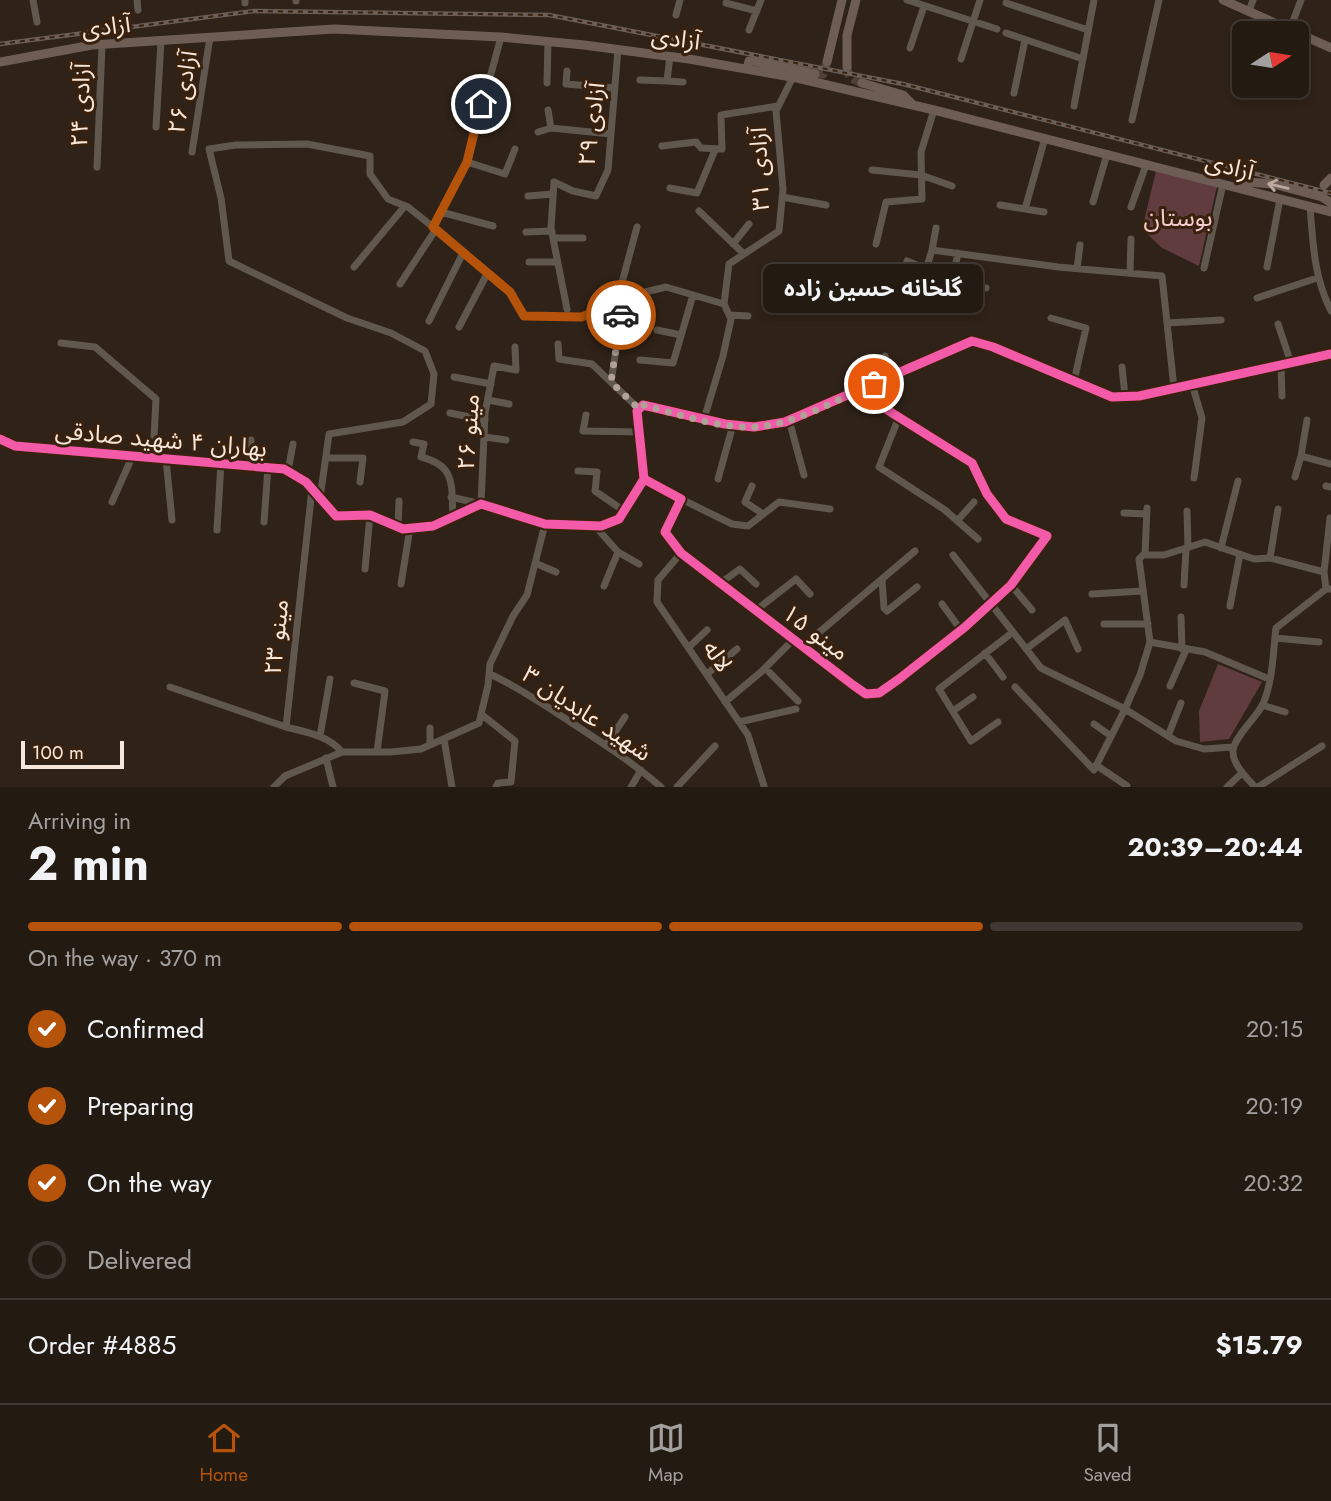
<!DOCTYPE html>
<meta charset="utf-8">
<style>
body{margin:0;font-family:Jost,"Noto Sans Arabic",sans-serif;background:#2b231b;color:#f1f3f6;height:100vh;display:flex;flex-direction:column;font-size:26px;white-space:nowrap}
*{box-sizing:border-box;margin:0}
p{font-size:23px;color:#a3a19f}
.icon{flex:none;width:38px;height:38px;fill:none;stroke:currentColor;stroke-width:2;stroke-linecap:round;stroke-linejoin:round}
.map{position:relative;height:787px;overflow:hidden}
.details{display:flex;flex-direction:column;background:#231a12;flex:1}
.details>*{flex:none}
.needle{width:46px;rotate:78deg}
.fabs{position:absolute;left:1232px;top:21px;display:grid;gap:14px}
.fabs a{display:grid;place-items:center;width:77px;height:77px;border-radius:10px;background:#231a12;box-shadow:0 4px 10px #0003,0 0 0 2px #403832;font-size:35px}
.scale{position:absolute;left:21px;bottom:18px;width:103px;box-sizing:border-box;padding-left:7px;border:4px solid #f7e7db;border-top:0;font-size:19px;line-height:24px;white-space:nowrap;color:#f7e7db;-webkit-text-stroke:5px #39210e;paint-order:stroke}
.pin{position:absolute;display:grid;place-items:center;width:60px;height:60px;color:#fff;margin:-30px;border:4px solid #fff;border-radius:50%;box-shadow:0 2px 7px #0007}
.courier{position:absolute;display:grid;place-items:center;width:70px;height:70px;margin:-35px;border:5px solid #b45309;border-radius:50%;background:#fff;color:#222;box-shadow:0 2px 9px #0007}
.bubble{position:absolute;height:49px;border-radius:10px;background:#231a12;box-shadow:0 4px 10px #0003,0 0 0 2px #403832;font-size:23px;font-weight:700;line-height:49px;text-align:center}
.headline em{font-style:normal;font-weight:700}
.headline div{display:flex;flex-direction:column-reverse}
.headline{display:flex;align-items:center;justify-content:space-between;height:119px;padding:0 28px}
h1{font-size:46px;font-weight:700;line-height:52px}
.bar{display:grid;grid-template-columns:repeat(4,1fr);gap:10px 7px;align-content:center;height:84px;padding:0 28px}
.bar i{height:9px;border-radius:5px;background:#403832}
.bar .current{background:#b45309}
.bar p{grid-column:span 4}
.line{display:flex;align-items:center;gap:18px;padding:0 28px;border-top:2px solid #403832}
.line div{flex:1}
ol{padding:0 28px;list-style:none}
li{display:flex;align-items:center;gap:21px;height:77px}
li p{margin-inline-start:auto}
li .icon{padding:7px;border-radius:50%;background:#b45309;color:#fff;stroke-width:4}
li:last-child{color:#a3a19f}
li i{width:38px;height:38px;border:4px solid #403832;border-radius:50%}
.tabs{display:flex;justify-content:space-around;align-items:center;height:98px;border-top:2px solid #403832;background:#231a12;font-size:19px;color:#a3a19f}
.tabs a{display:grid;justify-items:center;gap:4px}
.tabs .current{color:#b45309}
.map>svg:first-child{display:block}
</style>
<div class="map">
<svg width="1331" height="787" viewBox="0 0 1331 787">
<rect width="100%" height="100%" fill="#2f2218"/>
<path fill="#613c3e" d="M1156,171L1217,186L1199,266L1162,248L1142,229Z
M1218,664L1262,682L1229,739L1200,742L1199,711Z"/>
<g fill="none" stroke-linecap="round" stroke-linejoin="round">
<path stroke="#4d4035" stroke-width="9" stroke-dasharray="9 4.5" stroke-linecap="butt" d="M847,67C848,77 852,79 862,83
M815,74H823L827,62"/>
<path stroke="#60574f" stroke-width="7" d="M33,0L37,22
M137,0L138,10
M245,0V3
M296,0V1
M907,0L997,29
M726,3L757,11
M1006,3L1088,30
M1249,11L1253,0
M676,15L680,0
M1290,29L1301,0
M749,30L761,0
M1006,33L1083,59
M501,37L467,162L433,227L510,292L524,316L582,317L624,297L666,287L724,304
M910,48L924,6
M961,59L980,0
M567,71L566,84L615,88
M640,80L667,81L670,56
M667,81L683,82
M547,83L548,41
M1014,93L1025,40
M1074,106L1094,0
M548,110L551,128L611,134
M1132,120L1159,0
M156,127L161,41
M538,132L551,128
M662,146L696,142L701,148L722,149L721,115L778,106
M192,152L210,37
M467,162L505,174L515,149
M97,167L102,45
M872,170L921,175L952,186
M670,188L697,193L715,150
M528,196L553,194
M782,197L826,205
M1093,202L1107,154
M1000,205L1025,209
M1310,206C1313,244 1314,277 1331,311
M1131,207L1146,165
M699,211L744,254
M441,212L493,226
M1044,212L1025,209L1045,138
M526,232L552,231
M553,238H583
M733,244L749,224
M876,244L886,202L922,199L921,152L934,110
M932,250L936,228
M907,261L926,269
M529,262H557
M354,267L405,206
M1267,267L1280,199
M1204,268L1223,184
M1077,269L1080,245
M1130,273L1131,239
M952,283L986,288
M400,284L436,229
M890,296L915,305L932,250L1058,267L1162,276L1174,388
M1257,298L1317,278
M617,301L637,227
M947,305L958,253
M567,309L551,228L554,182L573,191L596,196L608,170L618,49
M730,315L748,316
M1051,318L1086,328L1074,381
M429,321L463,253
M1167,323L1221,320
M1278,324L1291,363
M459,327L487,274
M657,330L681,335
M61,343L95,347L156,399L153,457
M558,344L559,359L592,364L639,409
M885,356L890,376
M640,360L673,363L693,295
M1281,365L1282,396
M1122,367L1125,396
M454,377L491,384
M611,382L624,297
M1192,384L1202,418L1194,478
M488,400L509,404
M450,413L485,420
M586,415L583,431L639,432
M899,417L879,467L945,510L978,539
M704,419L723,356L731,319L724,304L729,264L779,231L783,189L776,111L793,77
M789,420L804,475
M1307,420L1301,456L1331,464
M485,437L506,440
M0,439L15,446L284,469L306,482L336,516L370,515L403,529L433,526L481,504L545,524L601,526L619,519L644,479L637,411L643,405L725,424L754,427L785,422L972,341L993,347L1112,397L1139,396L1331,354
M413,442L424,444L421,457C457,466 451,486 453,517
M326,458H363L360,482
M166,459L172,520
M250,466L251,440
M288,471L293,444
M578,471L597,472L595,491L624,511
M1295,477L1301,456
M644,479L681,499L665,532L681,553L853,685L866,694L879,693L899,679L965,627L1011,585L1047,536L1006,519L987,494L972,463L857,391
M718,479L733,425
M752,486L745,502L763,514
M1326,486L1331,487
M312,489L286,727C305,732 328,735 342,752
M451,497L481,504L485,413L494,366L516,370L515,347
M320,498L329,434L403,422L431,404L434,374L425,351L391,333L347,318L229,261L221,198L209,149L236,145L307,144L370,156V174L388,199L408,207L433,227
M681,499L732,524L748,526L779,502L830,509
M112,502L133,455
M1187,511L1188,548
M1124,513L1146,514
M957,521L974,502
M264,522L268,467
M595,526L618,552L604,586
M398,527L399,501
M217,530L221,463
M1221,548L1238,481
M618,552L639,564
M681,553L658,580L657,602L748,735L764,786
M953,555L1041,668L1125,709L1094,770L1015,687
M1145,555L1147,508
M1270,558L1278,509
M535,563L556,572
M365,569L370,515
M1324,572L1330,518
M882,579L884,608L887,611L917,587
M401,584L410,528
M719,584L740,569L756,584
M1011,585L1032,610
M1184,585L1186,549
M1092,594L1143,591
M942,604L961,630
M1230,606L1240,554
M755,611L796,579L810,594
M1181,617L1182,649
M1104,624H1148
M1275,638L1319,642
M1150,642L1205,652L1269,679
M803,646L915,551
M689,647L707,630
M1026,649L1065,620L1078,649
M985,653L1003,677
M765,668L798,701
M490,674C518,687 543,704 569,721C601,742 632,762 661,787
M707,674L737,649
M354,683L385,691L377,752
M1170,686L1186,650
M170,687L286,727
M725,702L761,672L794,639
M1262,705L1285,712
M953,711L973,697
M481,714L515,741L511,782L498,783L496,787
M739,722L796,709
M998,722L971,741L939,689L1013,632
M1094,724L1111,736
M320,736L330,679
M1168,736L1181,703
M444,739L452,787
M430,745V728
M606,745L625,717
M1233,747L1204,749L1176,741L1125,709L1140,675L1150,642L1139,559L1143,555H1164L1205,542L1254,559L1270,558L1324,572L1326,589
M326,758L333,787
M1096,765L1127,786
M274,787L285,776L342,752H391L421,749L479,723L488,685L490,664L513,616L527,595L545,524
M631,787L641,770
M677,787L715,746
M1227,787L1242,773
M1255,787C1246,777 1232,764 1233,750C1235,736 1257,717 1263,704C1273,681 1273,652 1276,628L1326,589H1331
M1258,787L1322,746"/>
<path stroke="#6e5d54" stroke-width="9" d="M1223,0L1331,48
M0,62L92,45L334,29L501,37L584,45L689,59L797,78L934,110L1331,212
M827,62L842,0
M847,67V35L856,0
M747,69L749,61H754L815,74
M862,83L903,95L912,104
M1324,185L1331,178
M1236,187L1248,182L1273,184L1322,197L1331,203"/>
<g stroke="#6a5f58" stroke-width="4.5">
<path id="rail" d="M0,44L254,11L549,15L903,84L1331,193"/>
</g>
<use href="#rail" stroke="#39210e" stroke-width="2" stroke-dasharray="5" stroke-linecap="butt"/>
<g stroke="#39210e" stroke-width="13">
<path id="cycleway" d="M0,439L15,446L284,469L306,482L336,516L370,515L403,529L433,526L481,504L545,524L601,526L619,519L644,479L637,411L643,405L725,424L754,427L785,422L972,341L993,347L1112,397L1139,396L1331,354
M644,479L681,499L665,532L681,553L853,685L866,694L879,693L899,679L965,627L1011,585L1047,536L1006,519L987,494L972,463L857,391"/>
</g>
<use href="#cycleway" stroke="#f35aa7" stroke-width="9"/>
</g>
<defs><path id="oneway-shaft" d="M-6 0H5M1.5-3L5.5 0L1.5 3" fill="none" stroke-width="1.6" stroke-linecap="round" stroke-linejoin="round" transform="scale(1.75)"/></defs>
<use stroke="#b9a99e" href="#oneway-shaft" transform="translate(1278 186) rotate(-167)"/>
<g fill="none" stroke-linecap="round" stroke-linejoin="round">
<path stroke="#b1a297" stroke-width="7" stroke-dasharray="0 12.6" d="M621,315L611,382L639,409L643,405C678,414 717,428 753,427C792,426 838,399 874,384"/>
<path stroke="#b45309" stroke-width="9" d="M481,104L467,162L433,227L510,292L524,316L582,317L624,297L621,315"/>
</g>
<g text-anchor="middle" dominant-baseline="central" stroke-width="6" stroke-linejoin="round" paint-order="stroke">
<g font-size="24" fill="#f7e7db" stroke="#39210e">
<text transform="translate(106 26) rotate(-6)">آزادی</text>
<text transform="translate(676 38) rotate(8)">آزادی</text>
<text transform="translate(182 92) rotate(-81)">آزادی ۲۶</text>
<text transform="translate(80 105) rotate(-88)">آزادی ۲۴</text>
<text transform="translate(591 124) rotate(-83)">آزادی ۲۹</text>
<text transform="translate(1230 166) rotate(14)">آزادی</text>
<text transform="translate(759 169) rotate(-92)">آزادی ۳۱</text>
<text transform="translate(468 432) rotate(-86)">مینو ۲۶</text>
<text transform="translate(161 439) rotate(5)">بهاران ۴ شهید صادقی</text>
<text transform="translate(816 632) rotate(37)">مینو ۱۵</text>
<text transform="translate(276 637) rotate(-84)">مینو ۲۳</text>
<text transform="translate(718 656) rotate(56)">لاله</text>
<text transform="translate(587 713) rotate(34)">شهید عابدیان ۳</text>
</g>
<g font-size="24" fill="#f3cccf" stroke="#39210e">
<text x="1178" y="217">بوستان</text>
</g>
</g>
</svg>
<div class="fabs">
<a><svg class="needle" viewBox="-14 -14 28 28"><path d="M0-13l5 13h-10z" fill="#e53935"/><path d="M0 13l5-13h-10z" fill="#a3a19f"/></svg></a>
</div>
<div class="scale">100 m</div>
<div class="pin" style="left:874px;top:384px;background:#ea580c"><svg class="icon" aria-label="bag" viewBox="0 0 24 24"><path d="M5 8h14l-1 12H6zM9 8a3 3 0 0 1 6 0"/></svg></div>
<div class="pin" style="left:481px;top:104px;background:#1f2937"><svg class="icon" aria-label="home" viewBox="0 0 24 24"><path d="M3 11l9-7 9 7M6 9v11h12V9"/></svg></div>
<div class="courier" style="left:621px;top:315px"><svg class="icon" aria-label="car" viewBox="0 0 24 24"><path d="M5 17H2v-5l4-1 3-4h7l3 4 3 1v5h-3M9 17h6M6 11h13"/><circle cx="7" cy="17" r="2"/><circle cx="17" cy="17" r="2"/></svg></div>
<div class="bubble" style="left:763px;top:264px;width:220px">گلخانه حسین زاده</div>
</div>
<section class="details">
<div class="headline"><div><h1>2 min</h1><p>Arriving in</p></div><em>20:39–20:44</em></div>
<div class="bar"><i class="current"></i><i class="current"></i><i class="current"></i><i></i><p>On the way · 370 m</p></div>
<ol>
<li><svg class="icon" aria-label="check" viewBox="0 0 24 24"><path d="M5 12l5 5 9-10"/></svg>Confirmed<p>20:15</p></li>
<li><svg class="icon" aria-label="check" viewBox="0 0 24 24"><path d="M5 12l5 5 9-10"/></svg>Preparing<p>20:19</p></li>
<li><svg class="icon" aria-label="check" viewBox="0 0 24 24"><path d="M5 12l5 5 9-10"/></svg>On the way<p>20:32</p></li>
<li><i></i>Delivered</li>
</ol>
<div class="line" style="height:91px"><div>Order #4885</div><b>$15.79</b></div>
</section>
<nav class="tabs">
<a class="current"><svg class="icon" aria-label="home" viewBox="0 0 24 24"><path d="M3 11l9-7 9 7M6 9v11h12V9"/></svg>Home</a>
<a><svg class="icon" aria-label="map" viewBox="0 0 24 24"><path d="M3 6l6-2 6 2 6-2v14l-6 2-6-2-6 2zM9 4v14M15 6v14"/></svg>Map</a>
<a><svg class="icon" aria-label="saved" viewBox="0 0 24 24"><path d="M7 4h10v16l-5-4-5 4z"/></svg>Saved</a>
</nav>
